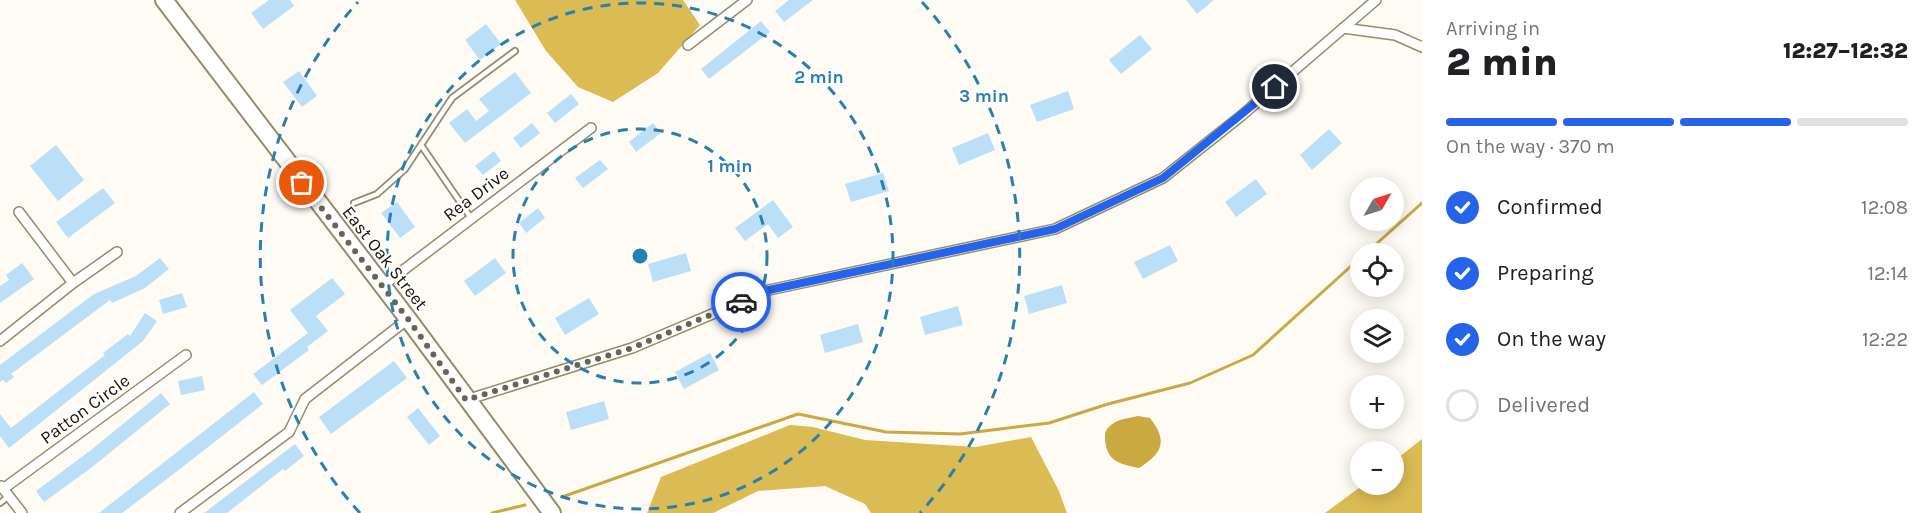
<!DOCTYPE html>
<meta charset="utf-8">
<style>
body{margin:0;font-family:Karla,sans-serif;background:#f2f2f2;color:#202124;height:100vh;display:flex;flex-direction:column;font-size:22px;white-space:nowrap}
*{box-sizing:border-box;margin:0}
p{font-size:20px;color:#757577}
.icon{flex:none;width:33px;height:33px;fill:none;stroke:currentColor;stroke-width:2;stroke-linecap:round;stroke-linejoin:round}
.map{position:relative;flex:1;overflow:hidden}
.sheet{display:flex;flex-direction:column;background:#fff;width:510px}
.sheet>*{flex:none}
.needle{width:39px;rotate:51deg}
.fabs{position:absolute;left:1350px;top:177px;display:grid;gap:12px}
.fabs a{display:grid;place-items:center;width:54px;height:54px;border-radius:50%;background:#fff;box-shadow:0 3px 15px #0003;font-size:30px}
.pin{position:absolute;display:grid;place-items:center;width:51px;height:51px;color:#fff;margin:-26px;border:3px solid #fff;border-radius:50%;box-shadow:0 2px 6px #0007}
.courier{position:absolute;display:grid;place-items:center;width:60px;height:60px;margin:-30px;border:4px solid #2563eb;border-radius:50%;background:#fff;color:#222;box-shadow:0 2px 8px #0007}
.overview em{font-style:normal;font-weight:800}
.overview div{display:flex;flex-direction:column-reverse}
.overview{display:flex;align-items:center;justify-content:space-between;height:102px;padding:0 24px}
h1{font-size:39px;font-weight:800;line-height:45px}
.bar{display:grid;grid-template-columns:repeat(4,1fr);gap:9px 6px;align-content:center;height:72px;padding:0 24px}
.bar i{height:8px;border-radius:4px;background:#e0e0e0}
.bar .current{background:#2563eb}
.bar p{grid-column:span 4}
ol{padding:0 24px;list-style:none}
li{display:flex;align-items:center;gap:18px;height:66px}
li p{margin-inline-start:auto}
li .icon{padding:6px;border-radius:50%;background:#2563eb;color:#fff;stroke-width:4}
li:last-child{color:#757577}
li i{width:33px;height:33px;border:3px solid #e0e0e0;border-radius:50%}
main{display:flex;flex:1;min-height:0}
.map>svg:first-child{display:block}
</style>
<main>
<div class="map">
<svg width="1422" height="513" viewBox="0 0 1422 513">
<rect width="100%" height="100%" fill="#fefbf4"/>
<path fill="#dbbb54" d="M515,0H683L700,25L658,73L613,102L578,87L546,51Z
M790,425L813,427L865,440L976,447L1031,437L1059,491L1067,513H871L865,504L825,486L758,491L713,513H647L661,477Z
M1422,439V513H1325L1363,485L1394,484V461Z"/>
<path fill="#c9a940" d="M1138,416L1150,418C1168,441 1163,453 1139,468C1119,464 1106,461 1105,438C1105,432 1106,429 1111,425C1118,419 1129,418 1138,416Z"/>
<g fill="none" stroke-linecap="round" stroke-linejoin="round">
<path stroke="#c9a940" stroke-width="3" d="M1365,254L1422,203
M562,497L798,414L886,432L960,434L1049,423L1108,404L1190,383L1253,355L1360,258
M492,513L525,505"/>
</g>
<path fill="#bbdff7" d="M269,0H290L294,6L263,29L251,13Z
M789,0H813L784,22L775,11Z
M1186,0H1214L1197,14Z
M761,21L770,32L709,79L701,69Z
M486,24L501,44L480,60L465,40Z
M1140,35L1152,49L1121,74L1109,60Z
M299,71L317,96L302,107L283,82Z
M515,72L531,93L465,143L449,123L467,109L476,121L489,111L479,99Z
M1068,91L1074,109L1037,122L1030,105Z
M571,94L579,104L555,123L547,113Z
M532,123L540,133L521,148L513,138Z
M653,123L661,133L636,152L629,142Z
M1329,129L1342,143L1312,170L1300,155Z
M988,133L995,150L959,165L952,148Z
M56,145L84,180L58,201L30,166Z
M494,151L501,161L483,175L475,166Z
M600,160L608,169L583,188L575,178Z
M883,173L889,191L851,202L845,184Z
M1256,179L1267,194L1236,217L1225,202Z
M103,188L115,203L68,238L56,222Z
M773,200L793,227L778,238L768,224L745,241L735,228Z
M397,202L415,227L400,238L381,213Z
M538,208L545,218L526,233L519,223Z
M1170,245L1178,261L1143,279L1134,262Z
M686,253L691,271L653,282L648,264Z
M160,258L169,269L145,288L112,303L110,300L11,374L14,377L6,383L3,380L0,382V365L94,294L136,276Z
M495,258L506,273L475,296L464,281Z
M22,263L34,279L0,303V286L9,280L6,275Z
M332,278L345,294L316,316L328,331L307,347L309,350L262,385L253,374L308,333L290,310Z
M1062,285L1067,303L1029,314L1024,296Z
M182,293L187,307L163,314L159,300Z
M589,298L599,314L565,335L555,318Z
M958,306L963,325L925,335L920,317Z
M145,313L157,321L143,341L9,448L0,436V414L11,428L105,355L103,353L128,334L130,336Z
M858,324L863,342L825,353L820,335Z
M710,353L719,370L684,389L675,372Z
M394,361L407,378L331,434L319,417Z
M202,376L205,390L181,395L178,381Z
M254,392L263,404L180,469L122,513H99Z
M161,393L170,404L91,468L44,502L36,491L91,450Z
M604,401L609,419L571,430L566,412Z
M418,408L440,436L429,445L407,417Z
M295,444L304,456L285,471L283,469L227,513H204Z"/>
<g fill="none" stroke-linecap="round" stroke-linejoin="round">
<g stroke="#968c6b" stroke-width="8">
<path id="lane" d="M421,145L471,218
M354,203L377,194L405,169L452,98L515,51
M0,503L9,496"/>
</g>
<g stroke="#968c6b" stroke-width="12">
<path id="street" d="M1343,28L1395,35L1422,47
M688,45L747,0
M19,212L73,283
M381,287L591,128
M0,341L73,283L117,252
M466,400L632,348L769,290L1055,229L1163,178L1241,116L1376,0
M1,486L22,513
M3,489L186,355
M180,513L289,432L305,399L408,319"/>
</g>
<g stroke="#968c6b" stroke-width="20">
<path id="highway" d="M164,0L408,319L552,513"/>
</g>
<use href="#lane" stroke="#fff" stroke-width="4.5"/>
<use href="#street" stroke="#fff" stroke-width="9"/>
<use href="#highway" stroke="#fff" stroke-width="16"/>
</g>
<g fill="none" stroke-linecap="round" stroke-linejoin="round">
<path stroke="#676459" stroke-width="6" stroke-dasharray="0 10.8" d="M302,183L408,319L466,400L632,348L741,302"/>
<path stroke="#2563eb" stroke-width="8" d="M741,302L769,290L1055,229L1163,178L1275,87"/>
</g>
<g fill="none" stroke="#297faf" stroke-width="3" stroke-dasharray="10 8">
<circle cx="640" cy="256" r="127"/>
<circle cx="640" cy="256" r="253"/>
<path d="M360 513A380 380 0 0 1 358 2M922 2A380 380 0 0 1 920 513"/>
</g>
<g text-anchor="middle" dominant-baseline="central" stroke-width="4.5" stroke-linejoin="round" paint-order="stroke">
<g font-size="18" fill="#161206" stroke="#fff">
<text transform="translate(476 194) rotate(-37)">Rea Drive</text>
<text transform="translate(385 258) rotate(52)">East Oak Street</text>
<text transform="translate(85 409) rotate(-36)">Patton Circle</text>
</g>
</g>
<circle cx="640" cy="256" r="9" fill="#297faf" stroke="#fff" stroke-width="3"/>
<g font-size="18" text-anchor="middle" font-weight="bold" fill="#297faf" stroke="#fff" stroke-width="4.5" stroke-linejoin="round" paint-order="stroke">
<text x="819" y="83">2 min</text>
<text x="984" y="102">3 min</text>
<text x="730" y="172">1 min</text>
</g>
</svg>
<div class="fabs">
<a><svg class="needle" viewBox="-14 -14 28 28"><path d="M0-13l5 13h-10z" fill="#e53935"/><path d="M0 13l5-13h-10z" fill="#757577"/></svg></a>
<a><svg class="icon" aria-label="locate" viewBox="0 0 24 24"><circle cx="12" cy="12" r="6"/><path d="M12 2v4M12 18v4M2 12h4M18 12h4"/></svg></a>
<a><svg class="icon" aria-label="layers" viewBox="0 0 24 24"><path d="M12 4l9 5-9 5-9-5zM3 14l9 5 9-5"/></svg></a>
<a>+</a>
<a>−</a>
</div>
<div class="pin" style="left:302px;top:183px;background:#ea580c"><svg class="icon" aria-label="bag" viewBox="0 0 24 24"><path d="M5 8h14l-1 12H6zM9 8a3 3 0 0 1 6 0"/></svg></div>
<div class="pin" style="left:1275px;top:87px;background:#1f2937"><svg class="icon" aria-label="home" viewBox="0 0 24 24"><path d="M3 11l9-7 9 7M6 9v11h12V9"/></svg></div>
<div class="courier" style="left:741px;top:302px"><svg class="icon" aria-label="car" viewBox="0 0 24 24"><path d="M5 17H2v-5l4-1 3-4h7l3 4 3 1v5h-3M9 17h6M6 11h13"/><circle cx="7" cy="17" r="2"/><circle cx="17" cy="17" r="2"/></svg></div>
</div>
<section class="sheet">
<div class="overview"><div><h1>2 min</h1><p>Arriving in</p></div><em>12:27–12:32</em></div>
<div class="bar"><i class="current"></i><i class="current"></i><i class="current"></i><i></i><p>On the way · 370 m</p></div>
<ol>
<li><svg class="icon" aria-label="check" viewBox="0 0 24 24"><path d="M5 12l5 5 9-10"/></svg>Confirmed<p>12:08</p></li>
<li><svg class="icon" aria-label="check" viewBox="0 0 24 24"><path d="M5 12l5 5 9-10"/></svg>Preparing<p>12:14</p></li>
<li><svg class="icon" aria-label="check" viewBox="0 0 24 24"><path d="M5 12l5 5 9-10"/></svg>On the way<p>12:22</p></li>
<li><i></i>Delivered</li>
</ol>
</section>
</main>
